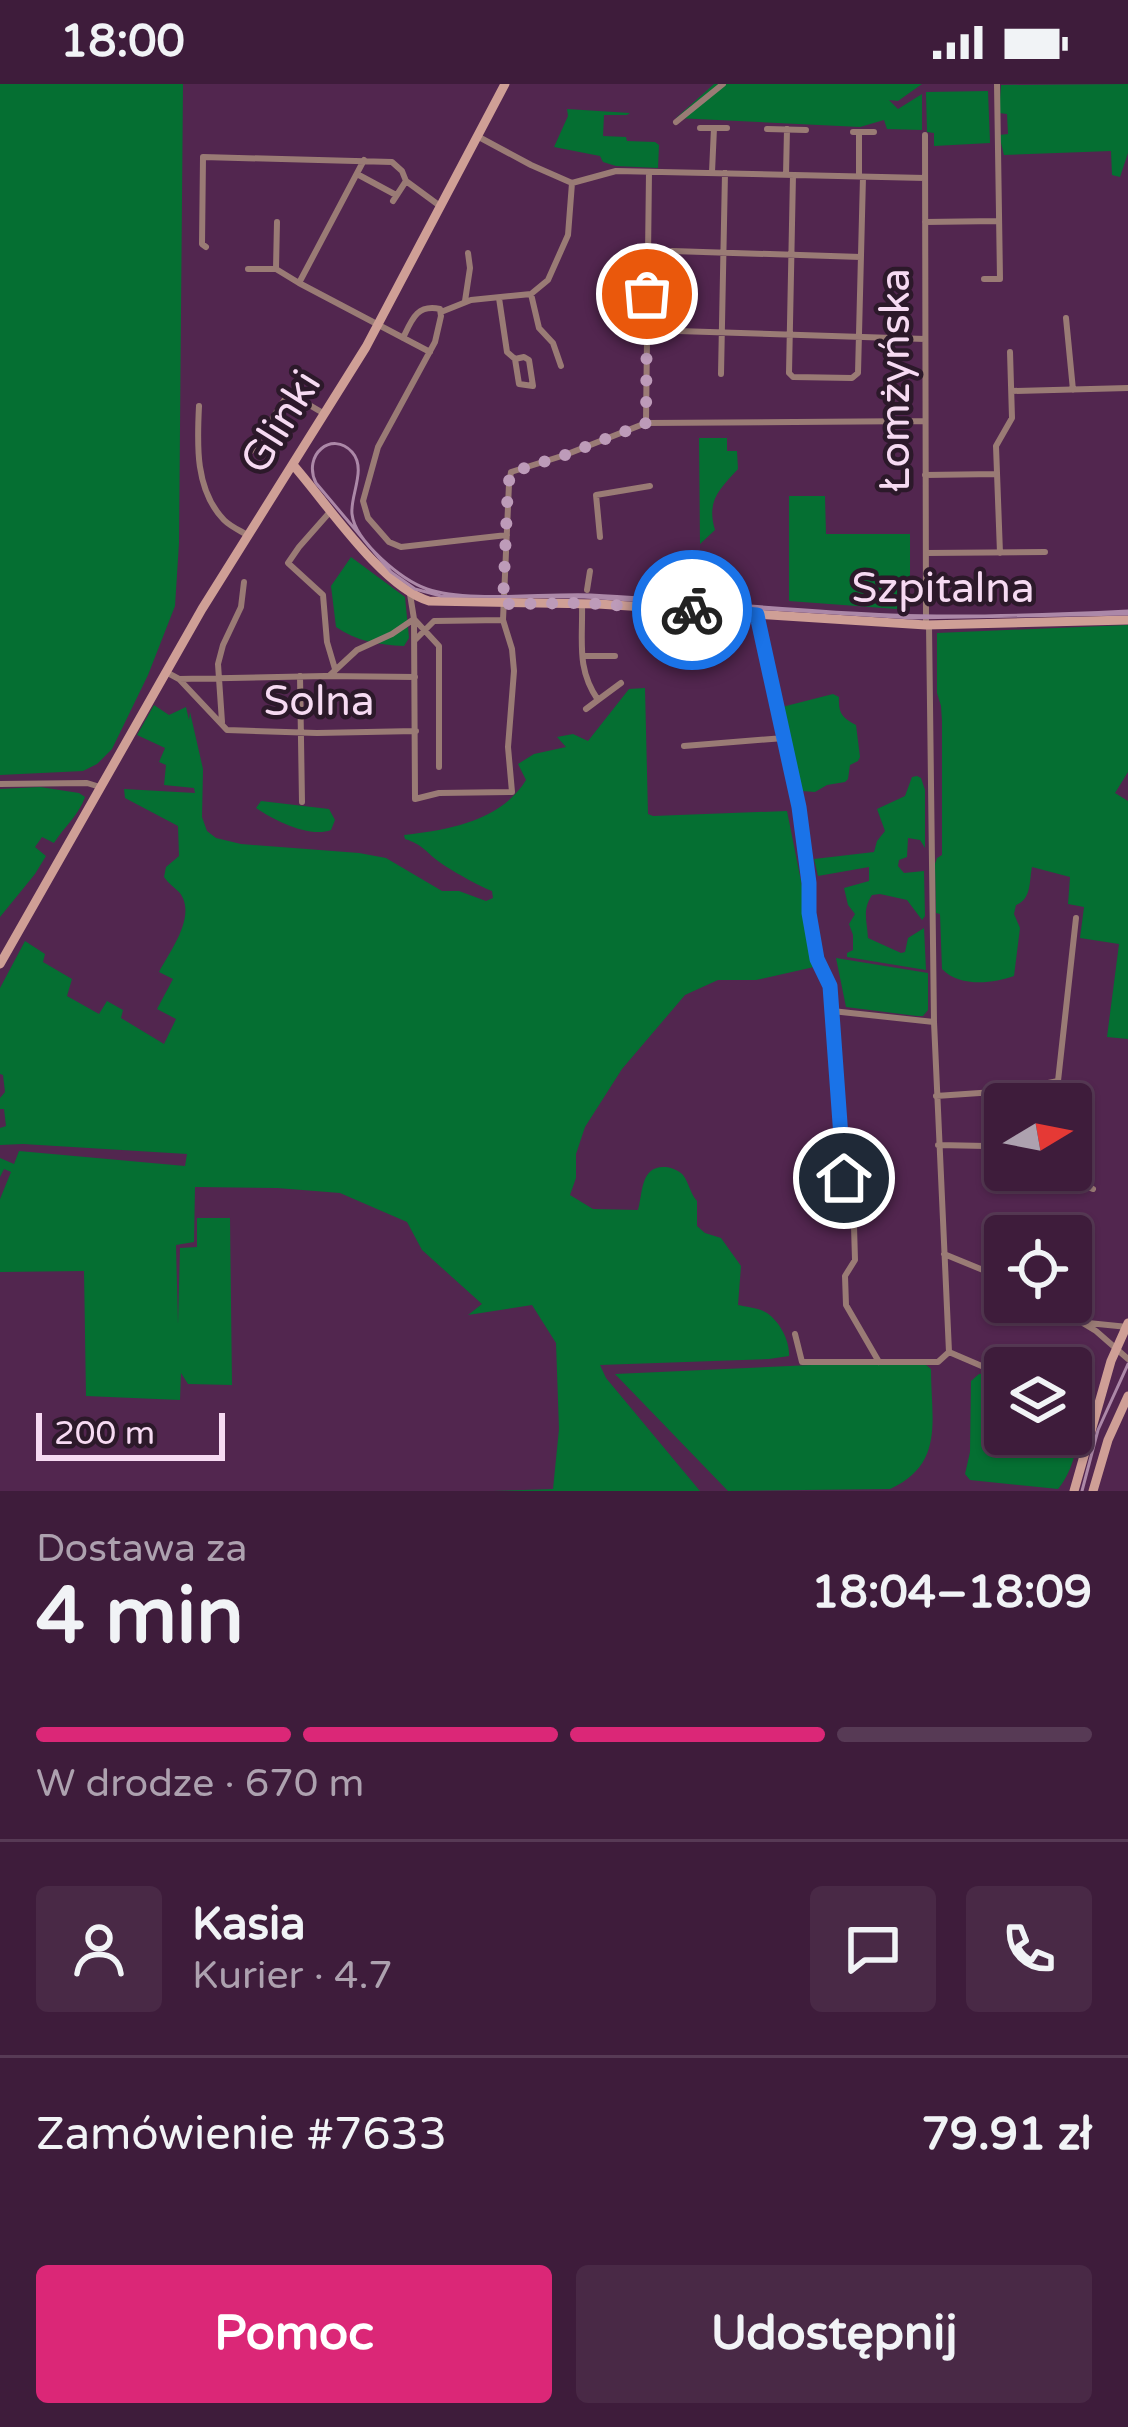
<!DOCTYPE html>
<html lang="pl">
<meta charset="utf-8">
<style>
body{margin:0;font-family:"Varela Round",sans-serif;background:#492946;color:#f1f3f6;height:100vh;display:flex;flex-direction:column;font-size:45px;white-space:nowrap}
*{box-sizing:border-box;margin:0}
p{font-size:39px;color:#ada1af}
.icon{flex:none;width:66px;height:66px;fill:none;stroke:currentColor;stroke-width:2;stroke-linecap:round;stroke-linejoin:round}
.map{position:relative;height:1407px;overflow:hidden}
.drawer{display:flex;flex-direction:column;background:#3e1c3b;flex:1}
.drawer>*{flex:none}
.needle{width:78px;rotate:80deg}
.fabs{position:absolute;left:984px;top:999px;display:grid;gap:24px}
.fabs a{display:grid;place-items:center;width:108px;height:108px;border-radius:12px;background:#3e1c3b;box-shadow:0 3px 9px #0004,0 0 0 3px #573a55;font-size:60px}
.scale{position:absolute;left:36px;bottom:30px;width:189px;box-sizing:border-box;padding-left:12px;border:6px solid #f6daf2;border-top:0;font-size:33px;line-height:42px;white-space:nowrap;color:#f6daf2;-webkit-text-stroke:9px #2c192a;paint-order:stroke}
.pin{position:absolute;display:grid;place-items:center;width:102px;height:102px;color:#fff;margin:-51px;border:6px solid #fff;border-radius:50%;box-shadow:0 3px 12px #0007}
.courier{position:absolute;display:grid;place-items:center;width:120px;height:120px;margin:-60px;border:9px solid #1a73e8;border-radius:50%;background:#fff;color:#222;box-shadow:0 3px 15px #0007}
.head em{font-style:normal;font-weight:700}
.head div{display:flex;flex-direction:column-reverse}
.head{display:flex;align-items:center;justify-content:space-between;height:204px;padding:0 36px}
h1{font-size:78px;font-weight:700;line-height:90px}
.bar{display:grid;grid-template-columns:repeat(4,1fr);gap:18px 12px;align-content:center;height:144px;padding:0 36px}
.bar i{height:15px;border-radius:9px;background:#573a55}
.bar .active{background:#db2777}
.bar p{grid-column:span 4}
.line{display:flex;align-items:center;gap:30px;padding:0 36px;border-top:3px solid #573a55}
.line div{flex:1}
.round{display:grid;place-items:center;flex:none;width:126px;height:126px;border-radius:12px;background:#492946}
.action{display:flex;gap:24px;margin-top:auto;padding:24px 36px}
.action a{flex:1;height:138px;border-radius:12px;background:#db2777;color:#fff;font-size:48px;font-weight:700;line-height:138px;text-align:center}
.action a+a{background:#492946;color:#f1f3f6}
.status{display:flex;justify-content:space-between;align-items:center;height:84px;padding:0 60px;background:#3e1c3b;direction:ltr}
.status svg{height:33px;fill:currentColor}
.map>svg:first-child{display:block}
</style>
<div class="status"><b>18:00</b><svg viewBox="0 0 49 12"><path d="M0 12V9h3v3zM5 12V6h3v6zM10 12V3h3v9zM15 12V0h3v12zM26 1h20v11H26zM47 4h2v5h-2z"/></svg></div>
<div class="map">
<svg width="1128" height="1407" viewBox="0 0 1128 1407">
<rect width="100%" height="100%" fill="#52264f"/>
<path fill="#056f32" d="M0,0H183L179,459L175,522L148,591L112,665L97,680L83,687L0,691Z
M714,0H922L898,17L889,16L898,25L922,10V46L887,45L884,36L860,43L676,34Z
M1128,0V69L1120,93L1112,91L1111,67L1004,71L999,51L1008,50L1007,30L999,29L1001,1Z
M988,7L990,59L934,62V49L927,48L926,8Z
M567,25L630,29L627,31H604L603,52L626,53L627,57L655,58L659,61L658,84L616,82L603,78L600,72L554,63L568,32Z
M699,354H727V367H737L738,385C720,405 706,416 715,446L700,460Z
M789,412H825L826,450H910V526L789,517Z
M351,473L405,513L409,554L404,562C379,561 356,557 336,543L331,502Z
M1128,541V688L1115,709L1128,717V955L1107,953L1119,860L1080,854L1084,823L1068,820L1070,793L1032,783C1029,797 1032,815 1016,821L1014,830L1020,844L1014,892C992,900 959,903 942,885L940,830L936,829L935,780L937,774L942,771V637L941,622L937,609V549Z
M645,604L648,730L653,732L787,727L802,802L814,883L756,896H718L685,911L622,985L585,1043L576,1070V1094L570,1111L593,1125L638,1126C643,1109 640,1081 666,1083C670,1083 680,1087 683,1091C689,1099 690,1109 697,1117V1142L705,1149L721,1154L741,1182L738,1221C746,1223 760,1224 767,1229C780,1238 790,1257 789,1272L769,1275L600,1281L606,1294L700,1407H493L553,1405L559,1345L556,1259L532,1221L468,1231L482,1220L422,1166L407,1138L340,1109L277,1104L195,1103L194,1158L176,1161L178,1240L180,1164L197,1163V1134H230L232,1301L188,1300L181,1289L180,1316L86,1312L84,1187L0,1188V1115L11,1088L4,1085L0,1093V1074L14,1080L19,1067L185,1082L187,1070L23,1060L0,1061V1044L6,1042L4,1025H0V1014L5,1008L3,991L0,990V904L25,857L45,870L43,878L72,895L67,912L99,930L107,917L123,926L121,934L164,960L176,935L157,925L173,895L159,888C170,867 198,831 179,808C174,803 168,799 164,793L166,783L179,772L178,742L125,714L124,705L195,709L194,704L164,701L166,681L159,678L165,664L137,651L154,621L169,631L186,623L189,636L190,628L203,685L202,733L207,747L216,754L241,760L359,769L386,774L442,807H459L486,817L493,814L492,807C479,802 450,786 438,777C424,766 423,761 405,755L404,751C448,746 501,737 526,696L518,680L534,670L566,663L557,653L573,650L588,657L629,605Z
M833,610L839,613C838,630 843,634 856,641L860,673L858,677L850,681L848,695L845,698L827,701L815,708L802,707L799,699L782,623Z
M917,692L921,694L925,706V764L920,756L908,754L907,773L899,776L898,782L904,789L924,787L925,832L922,836L907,816L880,810L872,811C862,826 867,837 868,854L901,869L905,868L908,854L924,844L926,886L847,873V869L853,866V851L849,840L855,830L848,821L844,804L869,797V783L818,792L814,775L874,768L877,757L885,747L877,725L905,712L912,693Z
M40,703L79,709L85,713C79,731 64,743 54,759L42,753L35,763L46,772L35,790L0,833V705Z
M261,717L329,725L335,736L331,746C310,754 275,737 256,724Z
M836,874L928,889V926L923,932H917L846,923Z
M811,1281H926L931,1285C931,1336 945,1380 890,1405L728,1407L615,1290Z
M990,1289L1005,1297V1350H1071L1073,1334C1083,1354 1072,1389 1058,1405L970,1396L965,1390L970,1368L971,1297L979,1290Z"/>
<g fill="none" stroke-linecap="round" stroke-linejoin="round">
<path stroke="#9a7b75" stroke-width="6" d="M676,38L723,0
M700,44H727
M767,45L806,46
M853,48H874
M925,51L926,539
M477,52L531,81L572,99L616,87L925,94
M364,76L299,199L430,268
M712,88L714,44
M357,90L396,111
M786,91L787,45
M793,91L789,289L793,293L852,294L858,289L863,93
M859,92V48
M393,117L406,97
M925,138L999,137
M206,163L202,160L203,73L392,78L402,87L406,97L440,122
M672,167L861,173
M248,185H276L299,199
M276,185L277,138
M984,195H1000L997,0
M531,210L539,244L553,259L561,282
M499,214L507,268L515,275L519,300L533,302L529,276L524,273L515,275
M465,217L470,184L468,169
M441,228L471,216L531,210L548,196L568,151L572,99
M1066,234L1073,306
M647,246L925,255
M403,254C412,235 417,220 440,225L441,232L435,258L378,363L363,417L368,434L389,458L401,463L507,451
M721,290L725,89
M1012,307L1128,304
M199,322C197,361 195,406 224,436C231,443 241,447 249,452
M646,339L649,88
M251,367L289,309L323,329
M925,391L997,390
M329,429L299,463L288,479L323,511L327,558L335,585
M600,453L596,411L650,402
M926,469L1045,468
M1000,469L996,362L1012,334L1010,268
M587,506L590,487
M410,510L414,535L415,715L439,709L512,708L508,663L514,587L512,565L503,536L509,400L511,388L565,371L646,339L925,337
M582,520C583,557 576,584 598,616L621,599
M757,531L799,723L809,799V829L817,875L830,902L847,1124L854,1142L855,1176L845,1192L846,1221L879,1278
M929,541L934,938L949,1268
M415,556L434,537L503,536
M583,572H615
M166,588L179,595L325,592L415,593
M300,592L302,718
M329,592L357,566L392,550L414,535L439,562V683
M179,595L227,646L317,649L416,647
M586,625L598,616
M222,638L218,580L223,561L241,523L244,498
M684,662L784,654
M0,700L87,699L100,703
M832,927L934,938
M936,1012L1009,1007L1058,997L1076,834
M938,1061L986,1062L1005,1068
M1049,1086L1093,1105
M944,1170L1005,1195
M1048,1218L1096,1247L1128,1275
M1088,1239L1128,1243
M795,1250L802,1278H938L949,1268L1005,1292
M1071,1321L1095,1331"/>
<path stroke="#cf9f96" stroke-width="9" d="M294,382C328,421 382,503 429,517L598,520L926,541L1128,536
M0,880L202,525L366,263L505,0
M1074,1407L1111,1277L1128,1239
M1093,1407L1108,1356L1128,1312"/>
<path stroke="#ac88a8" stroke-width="3" d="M1128,527C1049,531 970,534 891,531C791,527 691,516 591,511C544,509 468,519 427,505C402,496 355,458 352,430C350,411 367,385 352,368C332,346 302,371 316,399L391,488L415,505L441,512L584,513L912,534L1128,530
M1082,1407L1098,1346L1128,1280"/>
</g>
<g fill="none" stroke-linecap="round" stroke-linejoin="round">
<path stroke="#bd9bb9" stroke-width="12" stroke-dasharray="0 21.6" d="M647,210L646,339L565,371L512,388L508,400L503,520L582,519L692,526"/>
<path stroke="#1a73e8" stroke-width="15" d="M692,526L757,531L758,536L799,723L809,799V829L817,875L830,902L844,1094"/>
</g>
<g text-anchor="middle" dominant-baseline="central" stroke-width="9" stroke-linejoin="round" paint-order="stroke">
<g font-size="42" fill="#f6daf2" stroke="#2c192a">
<text transform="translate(895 296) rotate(-90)">Łomżyńska</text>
<text transform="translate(281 338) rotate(-58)">Glinki</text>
<text x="943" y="504">Szpitalna</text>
<text x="319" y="617">Solna</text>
</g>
</g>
</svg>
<div class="fabs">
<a><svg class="needle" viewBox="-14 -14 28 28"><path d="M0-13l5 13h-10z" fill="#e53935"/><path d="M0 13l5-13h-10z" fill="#ada1af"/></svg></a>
<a><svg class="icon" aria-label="locate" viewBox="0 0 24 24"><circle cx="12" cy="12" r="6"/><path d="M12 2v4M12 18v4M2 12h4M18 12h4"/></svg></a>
<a><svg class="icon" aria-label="layers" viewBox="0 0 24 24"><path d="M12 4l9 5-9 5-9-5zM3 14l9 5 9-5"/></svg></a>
</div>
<div class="scale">200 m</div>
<div class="pin" style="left:647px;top:210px;background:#ea580c"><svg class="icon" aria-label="bag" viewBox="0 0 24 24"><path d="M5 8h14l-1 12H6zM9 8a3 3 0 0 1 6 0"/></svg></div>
<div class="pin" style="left:844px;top:1094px;background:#1f2937"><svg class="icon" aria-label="home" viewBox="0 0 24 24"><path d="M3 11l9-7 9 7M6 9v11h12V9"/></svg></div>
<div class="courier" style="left:692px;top:526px"><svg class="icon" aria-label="bike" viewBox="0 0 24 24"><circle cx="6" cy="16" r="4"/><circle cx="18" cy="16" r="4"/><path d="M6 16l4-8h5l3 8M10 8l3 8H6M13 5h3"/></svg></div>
</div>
<section class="drawer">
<div class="head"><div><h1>4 min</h1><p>Dostawa za</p></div><em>18:04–18:09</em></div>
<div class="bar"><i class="active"></i><i class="active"></i><i class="active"></i><i></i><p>W drodze · 670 m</p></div>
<div class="line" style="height:216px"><a class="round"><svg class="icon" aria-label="person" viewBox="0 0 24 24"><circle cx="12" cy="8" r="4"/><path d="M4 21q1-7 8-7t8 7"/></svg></a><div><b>Kasia</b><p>Kurier · 4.7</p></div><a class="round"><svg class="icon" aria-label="chat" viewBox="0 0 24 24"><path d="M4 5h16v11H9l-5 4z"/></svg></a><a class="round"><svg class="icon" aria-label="phone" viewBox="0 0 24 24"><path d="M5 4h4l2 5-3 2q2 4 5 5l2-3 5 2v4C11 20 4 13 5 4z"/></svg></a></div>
<div class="line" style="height:156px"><div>Zamówienie #7633</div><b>79.91 zł</b></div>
<div class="action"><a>Pomoc</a><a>Udostępnij</a></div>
</section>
